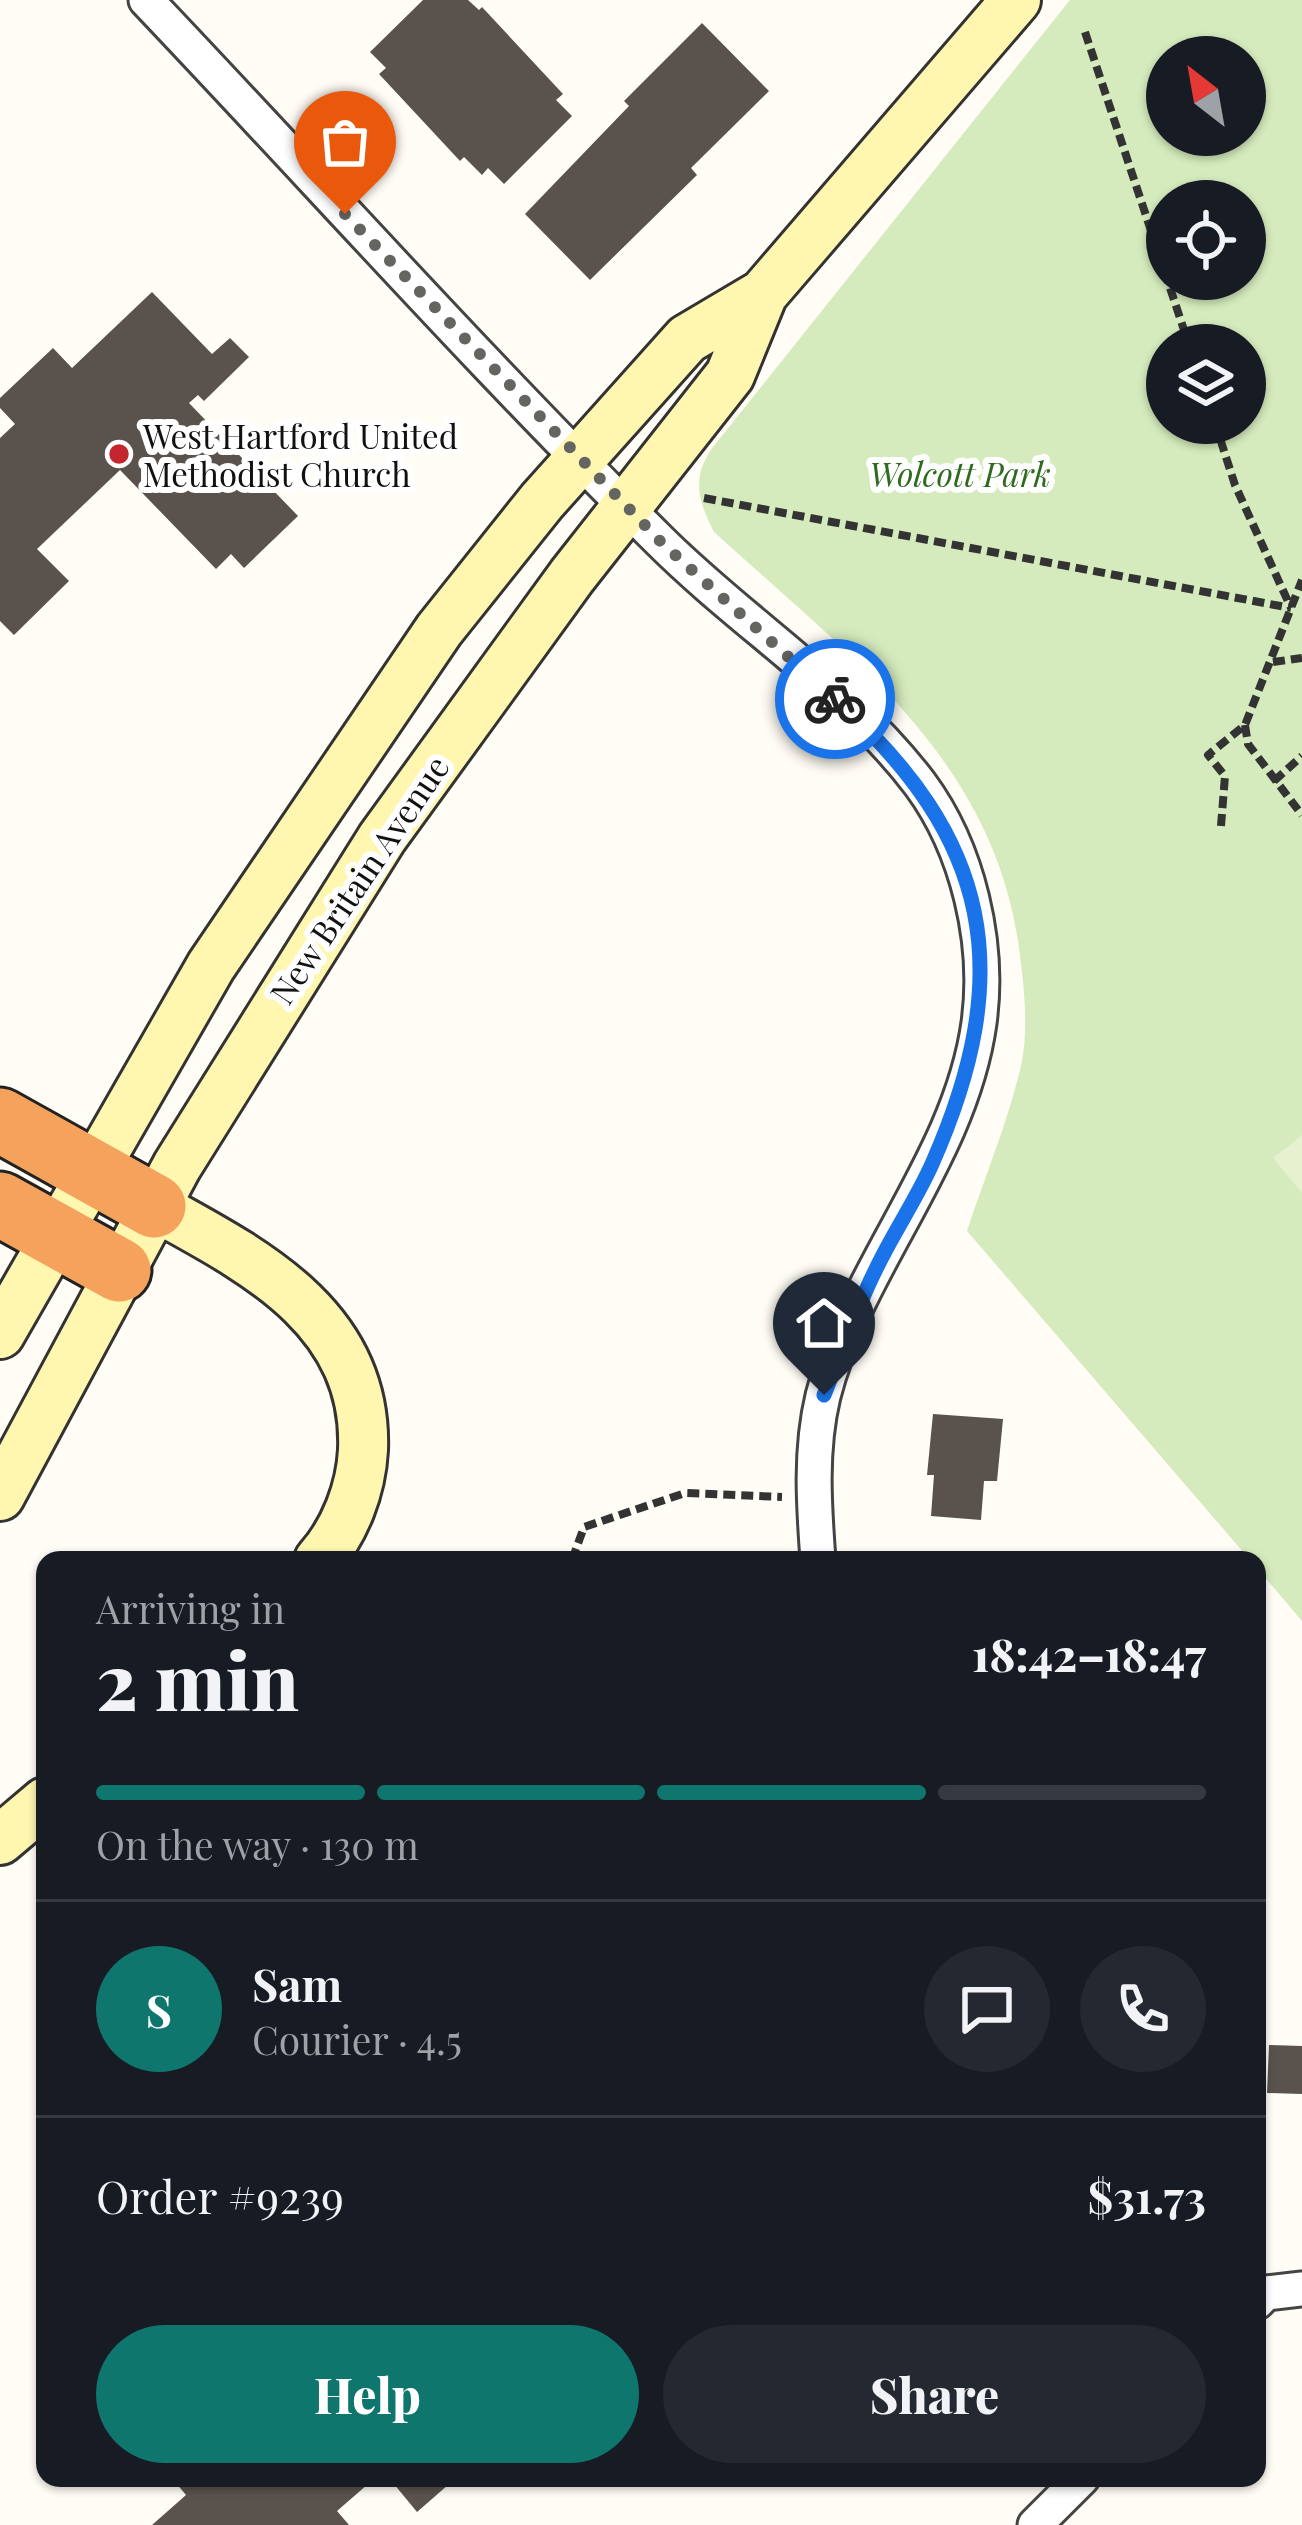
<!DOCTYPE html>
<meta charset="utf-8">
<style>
body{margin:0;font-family:"Playfair Display",serif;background:#242831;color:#f1f3f6;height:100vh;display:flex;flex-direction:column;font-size:45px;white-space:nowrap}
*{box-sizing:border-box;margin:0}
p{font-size:39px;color:#9ea1a6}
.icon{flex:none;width:66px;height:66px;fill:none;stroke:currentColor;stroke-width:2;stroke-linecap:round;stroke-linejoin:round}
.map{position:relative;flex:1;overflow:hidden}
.side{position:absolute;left:36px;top:1551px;width:1230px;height:936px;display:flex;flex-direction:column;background:#171b24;border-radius:24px;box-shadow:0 3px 9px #0004}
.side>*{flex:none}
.needle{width:78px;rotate:329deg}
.fabs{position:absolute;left:1146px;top:36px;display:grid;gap:24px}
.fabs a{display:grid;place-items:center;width:120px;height:120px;border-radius:50%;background:#171b24;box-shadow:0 3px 9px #0004;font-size:60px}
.pin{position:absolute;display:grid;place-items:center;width:102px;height:102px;color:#fff;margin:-123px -51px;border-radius:50% 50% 50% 0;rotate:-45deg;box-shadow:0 0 12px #0007}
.pin .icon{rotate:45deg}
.courier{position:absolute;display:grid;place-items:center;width:120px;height:120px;margin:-60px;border:9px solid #1a73e8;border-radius:50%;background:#fff;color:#222;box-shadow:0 3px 15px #0007}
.summary em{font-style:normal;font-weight:800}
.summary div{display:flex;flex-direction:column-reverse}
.summary{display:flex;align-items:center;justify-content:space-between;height:204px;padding:0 60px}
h1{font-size:78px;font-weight:800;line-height:90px}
.bar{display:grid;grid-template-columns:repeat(4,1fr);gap:18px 12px;align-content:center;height:144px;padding:0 60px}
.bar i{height:15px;border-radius:9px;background:#363941}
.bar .on{background:#0f766e}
.bar p{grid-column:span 4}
.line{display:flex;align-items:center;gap:30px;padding:0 60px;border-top:3px solid #363941}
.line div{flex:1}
.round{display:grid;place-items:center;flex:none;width:126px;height:126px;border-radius:63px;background:#242831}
.cta{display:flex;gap:24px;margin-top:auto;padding:24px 60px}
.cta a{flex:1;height:138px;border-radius:72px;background:#0f766e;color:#fff;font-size:48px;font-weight:800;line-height:138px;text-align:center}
.cta a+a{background:#242831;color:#f1f3f6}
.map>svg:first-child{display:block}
</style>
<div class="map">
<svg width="1302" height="2525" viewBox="0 0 1302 2525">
<rect width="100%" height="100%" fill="#fffdf5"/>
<path fill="#d5ebbd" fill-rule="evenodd" d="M1070,0H1302V1621L1257,1568V1560H1250L967,1231C985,1177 1008,1121 1021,1066C1029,1030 1024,984 1019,948C993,757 847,654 714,532C698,501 691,477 713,447ZM1167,57H1245V135H1167ZM1167,201H1245V279H1167ZM1167,345H1245V423H1167Z"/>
<path fill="#e6f2cf" d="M1302,1135V1193L1273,1158Z"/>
<path fill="#5a524d" d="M423,0H468L479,10L482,7L563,94L556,100L572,116L504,184L488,168L482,175L464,157L460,161L379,74L386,68L370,52Z
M702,23L769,91L691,168L697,175L590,280L525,214L629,106L624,101Z
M152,292L212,354L230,338L249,357L204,401L198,395L189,403L298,516L244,568L231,554L216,569L120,470L37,549L69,581L14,635L0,621V438L15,424L0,408V398L53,348L72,368Z
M933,1414L1003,1419L997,1481H984L981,1520L931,1516L934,1475H927Z
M1269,2045L1302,2046V2094L1267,2093Z
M181,2478H375L337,2511L349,2525H152L186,2495L176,2483Z
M389,2478H456L417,2512Z"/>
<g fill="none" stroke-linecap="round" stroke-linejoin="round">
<g stroke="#444" stroke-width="39">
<path id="street" d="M146,0C317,180 482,365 659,540C742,623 849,690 920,784C968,849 990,943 979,1023C960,1159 856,1266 823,1396C810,1450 814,1506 818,1560
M1257,2302L1266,2293L1302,2289
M1035,2525L1082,2478"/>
</g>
<g stroke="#333" stroke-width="54">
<path id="secondary" d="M154,1206C254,1261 368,1318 363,1450C361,1489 345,1531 319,1560
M0,1334L211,966L439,630L542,501L687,339L763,294
M0,1496L177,1166L382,838L572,576L730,375L763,294L1016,0
M0,1840L45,1802"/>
</g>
<g stroke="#222" stroke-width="69">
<path id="highway" d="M0,1120L154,1206
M0,1204L119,1270"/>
</g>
<path stroke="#333" stroke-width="8" stroke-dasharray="12 6" stroke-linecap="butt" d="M1085,32L1189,345
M1215,423L1235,485L1291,608
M704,498L1291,608
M1273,662L1302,658
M1245,725L1248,744L1302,815
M1274,781L1302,756
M1221,826L1225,776L1208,755L1245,725L1302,580
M572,1560L584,1527L685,1493L782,1497"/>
<use href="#street" stroke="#fff" stroke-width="33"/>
<use href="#secondary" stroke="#fff6b0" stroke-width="48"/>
<use href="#highway" stroke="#f5a25d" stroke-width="63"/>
</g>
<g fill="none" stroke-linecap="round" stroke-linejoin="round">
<path stroke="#646461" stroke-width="12" stroke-dasharray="0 21.6" d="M345,214L663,544L835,699"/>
<path stroke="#1a73e8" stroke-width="15" d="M824,1395C841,1353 856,1309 876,1269C893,1233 916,1200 932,1164C1017,972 992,839 835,699"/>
</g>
<circle fill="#c4262e" stroke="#fff" stroke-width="4.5" cx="119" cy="454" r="12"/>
<g text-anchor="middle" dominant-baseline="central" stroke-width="12" stroke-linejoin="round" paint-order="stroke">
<g font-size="33" fill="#111" stroke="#fff" text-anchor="start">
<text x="143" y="435">West Hartford United<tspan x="143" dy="38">Methodist Church</tspan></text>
</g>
<g font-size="33" font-style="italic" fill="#2f6b1f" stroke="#fff">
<text x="960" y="473">Wolcott Park</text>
</g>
<g font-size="33" fill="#111" stroke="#fff">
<text transform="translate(358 879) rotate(-56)">New Britain Avenue</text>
</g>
</g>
</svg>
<div class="fabs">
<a><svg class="needle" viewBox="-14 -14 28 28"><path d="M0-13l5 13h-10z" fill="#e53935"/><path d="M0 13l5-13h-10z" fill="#9ea1a6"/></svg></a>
<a><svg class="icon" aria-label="locate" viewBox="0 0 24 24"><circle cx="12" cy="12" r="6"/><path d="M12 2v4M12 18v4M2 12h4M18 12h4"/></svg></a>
<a><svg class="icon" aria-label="layers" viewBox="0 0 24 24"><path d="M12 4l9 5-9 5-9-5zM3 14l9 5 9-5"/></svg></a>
</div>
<div class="pin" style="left:345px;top:214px;background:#ea580c"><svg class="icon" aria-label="bag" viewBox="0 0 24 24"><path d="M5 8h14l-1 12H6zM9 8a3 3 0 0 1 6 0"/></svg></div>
<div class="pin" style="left:824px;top:1395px;background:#1f2937"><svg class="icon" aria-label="home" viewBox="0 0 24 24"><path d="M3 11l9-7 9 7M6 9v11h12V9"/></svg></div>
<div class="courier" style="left:835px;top:699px"><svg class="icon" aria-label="bike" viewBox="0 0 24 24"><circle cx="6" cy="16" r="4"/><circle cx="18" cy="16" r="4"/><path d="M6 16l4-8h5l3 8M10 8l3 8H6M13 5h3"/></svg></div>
<section class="side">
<div class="summary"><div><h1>2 min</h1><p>Arriving in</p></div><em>18:42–18:47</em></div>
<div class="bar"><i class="on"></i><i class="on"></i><i class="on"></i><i></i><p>On the way · 130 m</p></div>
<div class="line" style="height:216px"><b class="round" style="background:#0f766e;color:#fff">S</b><div><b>Sam</b><p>Courier · 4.5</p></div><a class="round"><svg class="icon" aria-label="chat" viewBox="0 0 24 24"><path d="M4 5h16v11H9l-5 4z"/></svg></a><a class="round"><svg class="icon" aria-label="phone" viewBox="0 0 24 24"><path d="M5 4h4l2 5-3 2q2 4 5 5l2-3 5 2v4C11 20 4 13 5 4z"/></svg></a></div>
<div class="line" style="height:156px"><div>Order #9239</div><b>$31.73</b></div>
<div class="cta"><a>Help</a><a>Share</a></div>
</section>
</div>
